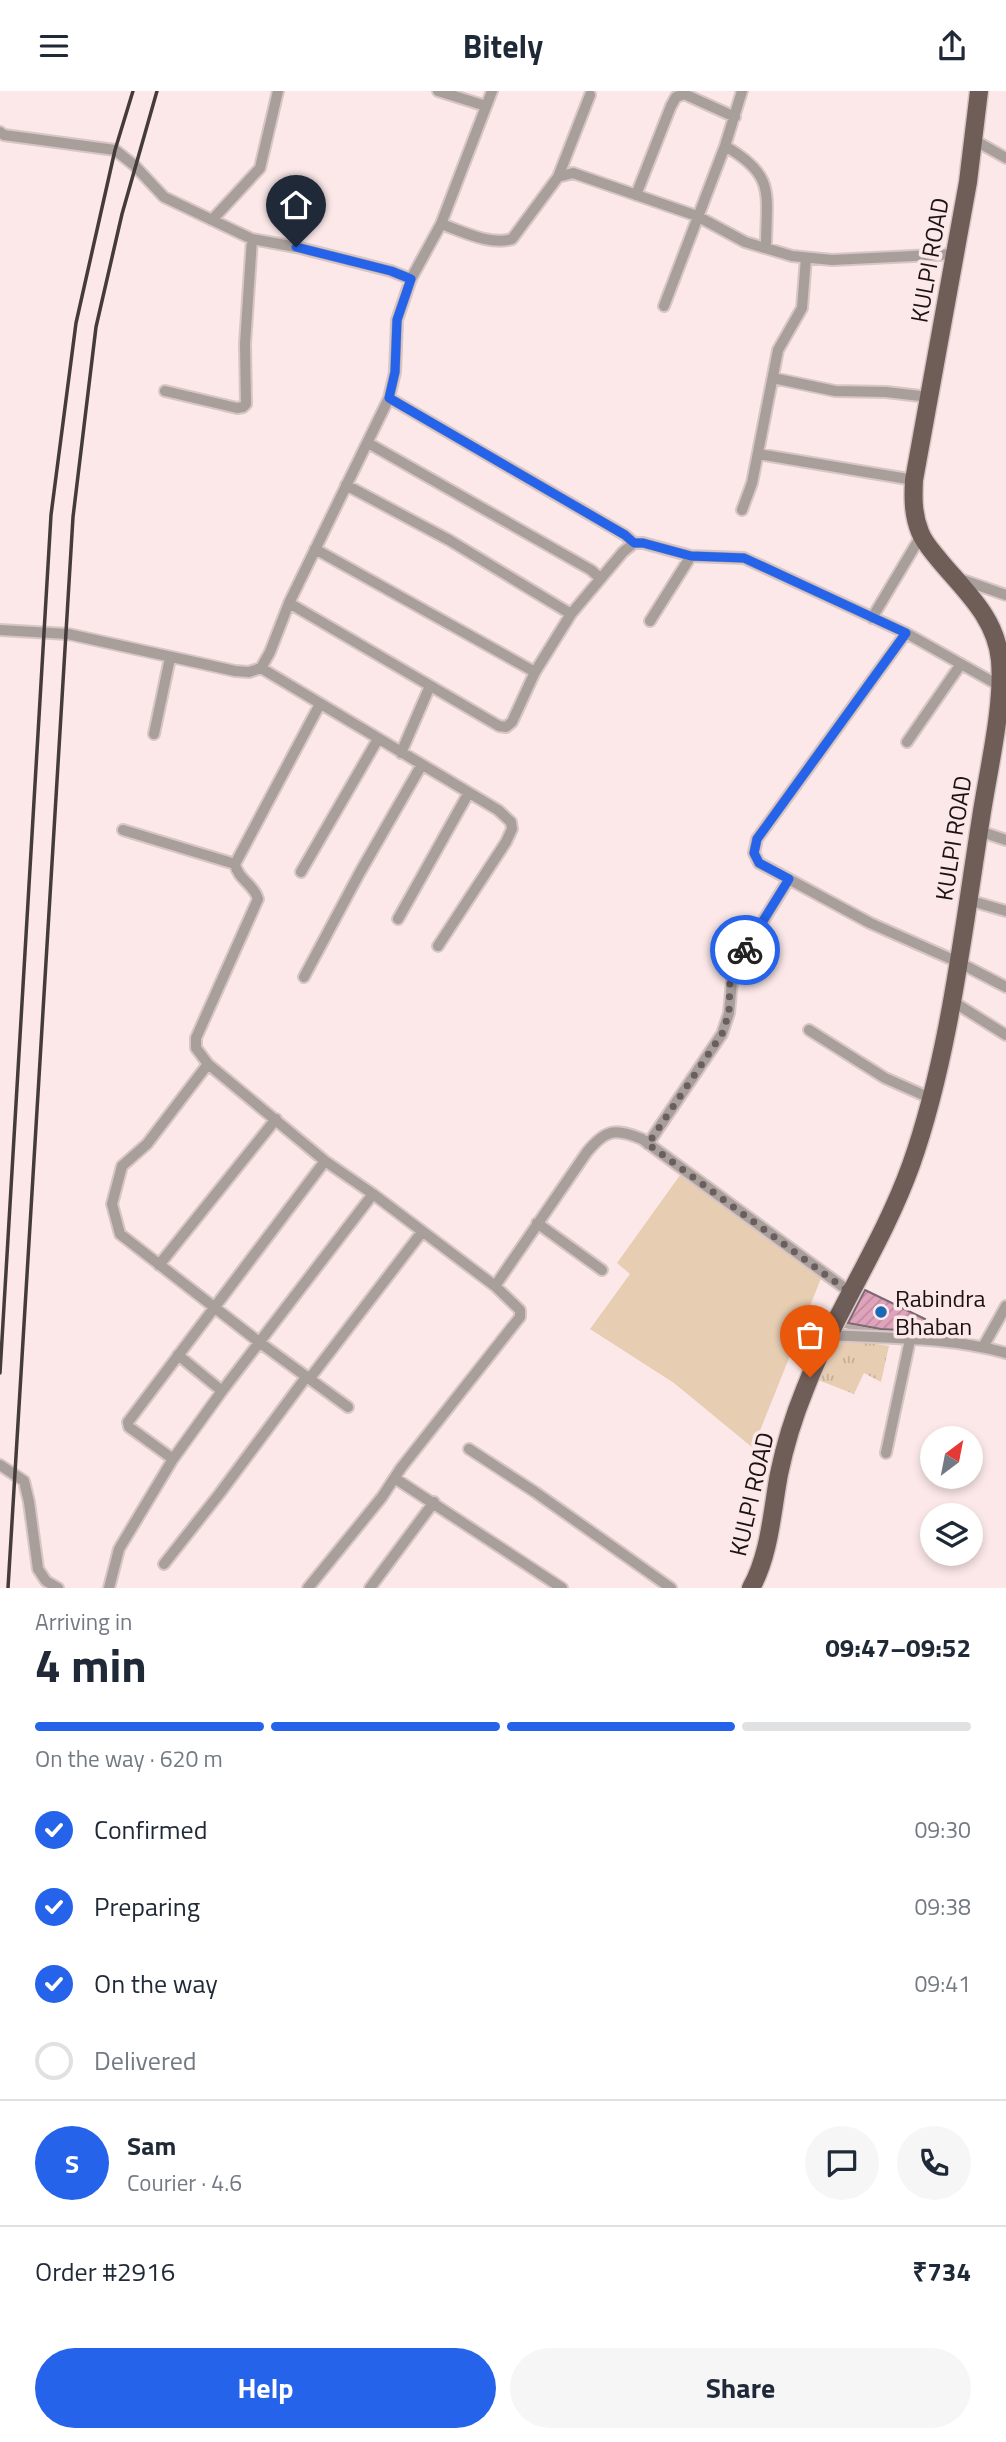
<!DOCTYPE html>
<meta charset="utf-8">
<style>
body{margin:0;font-family:"Titillium Web",sans-serif;background:#f6f6f7;color:#1f2937;height:100vh;display:flex;flex-direction:column;font-size:26px;white-space:nowrap}
*{box-sizing:border-box;margin:0}
p{font-size:23px;color:#747a83}
.icon{flex:none;width:38px;height:38px;fill:none;stroke:currentColor;stroke-width:2;stroke-linecap:round;stroke-linejoin:round}
.map{position:relative;height:1497px;overflow:hidden}
.drawer{display:flex;flex-direction:column;background:#fff;flex:1}
.drawer>*{flex:none}
.needle{width:46px;rotate:32deg}
.buttons{position:absolute;left:920px;top:1335px;display:grid;gap:14px}
.buttons a{display:grid;place-items:center;width:63px;height:63px;border-radius:50%;background:#fff;box-shadow:0 4px 10px #0003;font-size:35px}
.pin{position:absolute;display:grid;place-items:center;width:60px;height:60px;color:#fff;margin:-72px -30px;border-radius:50% 50% 50% 0;rotate:-45deg;box-shadow:0 0 7px #0007}
.pin .icon{rotate:45deg}
.courier{position:absolute;display:grid;place-items:center;width:70px;height:70px;margin:-35px;border:5px solid #2563eb;border-radius:50%;background:#fff;color:#222;box-shadow:0 2px 9px #0007}
.headline em{font-style:normal;font-weight:700}
.headline div{display:flex;flex-direction:column-reverse}
.headline{display:flex;align-items:center;justify-content:space-between;height:119px;padding:0 35px}
h1{font-size:46px;font-weight:700;line-height:52px}
.bar{display:grid;grid-template-columns:repeat(4,1fr);gap:10px 7px;align-content:center;height:84px;padding:0 35px}
.bar i{height:9px;border-radius:5px;background:#e0e1e3}
.bar .on{background:#2563eb}
.bar p{grid-column:span 4}
.line{display:flex;align-items:center;gap:18px;padding:0 35px;border-top:2px solid #e0e1e3}
.line div{flex:1}
.round{display:grid;place-items:center;flex:none;width:74px;height:74px;border-radius:37px;background:#f6f6f7}
ol{padding:0 35px;list-style:none}
li{display:flex;align-items:center;gap:21px;height:77px}
li p{margin-inline-start:auto}
li .icon{padding:7px;border-radius:50%;background:#2563eb;color:#fff;stroke-width:4}
li:last-child{color:#747a83}
li i{width:38px;height:38px;border:4px solid #e0e1e3;border-radius:50%}
.button{display:flex;gap:14px;margin-top:auto;padding:14px 35px}
.button a{flex:1;height:80px;border-radius:42px;background:#2563eb;color:#fff;font-size:28px;font-weight:700;line-height:80px;text-align:center}
.button a+a{background:#f6f6f7;color:#1f2937}
header{display:flex;justify-content:space-between;align-items:center;height:91px;padding:0 35px;background:#fff;font-size:32px;font-weight:700}
.map>svg:first-child{display:block}
</style>
<header><svg class="icon" aria-label="menu" viewBox="0 0 24 24"><path d="M4 6h16M4 12h16M4 18h16"/></svg>Bitely<svg class="icon" aria-label="share" viewBox="0 0 24 24"><path d="M12 15V3M7 8l5-5 5 5M5 13v7h14v-7"/></svg></header>
<div class="map">
<svg width="1006" height="1497" viewBox="0 0 1006 1497">
<defs>
<pattern id="grass-tufts" width="24" height="20" patternUnits="userSpaceOnUse" patternTransform="scale(1.75)"><rect width="24" height="20" fill="#e7cdb2"/><path d="M3 7l-1-3M5 7V3M7 7l1-3M15 17l-1-3M17 17v-4M19 17l1-3" fill="none" stroke="#c6af98"/></pattern>
<pattern id="building-hatch" width="6" height="6" patternUnits="userSpaceOnUse" patternTransform="scale(1.75)"><rect width="6" height="6" fill="#dfa3bb"/><path d="M-1 1l2-2M0 6l6-6M5 7l2-2" fill="none" stroke="#bf8ba0"/></pattern>
<filter id="shadow"><feDropShadow dx="-4" dy="4" stdDeviation="0" flood-color="#0004"/></filter>
</defs>
<rect width="100%" height="100%" fill="#fce8e8"/>
<path fill="url(#grass-tufts)" d="M839,1247L889,1255L881,1291L864,1282L854,1303L813,1287L825,1258Z"/>
<path fill="#e7cdb2" d="M683,1080L822,1185L753,1357L674,1292L590,1238L630,1183L617,1172Z"/>
<path fill="url(#building-hatch)" stroke="#7c6870" stroke-width="2" filter="url(#shadow)" d="M865,1199L925,1228L918,1240L881,1238L848,1232Z"/>
<g fill="none" stroke-linecap="round" stroke-linejoin="round">
<g stroke="#d8c6c6" stroke-width="14">
<path id="street" d="M438,0L486,15
M0,41L4,44L115,59L134,74L164,106L252,148L296,156L391,180L411,188L441,133C462,140 490,155 512,148L558,86L573,82L697,125L745,151L792,165L832,169L954,163
M974,49L1006,67
M725,55C777,85 766,103 766,157
M558,86L590,4
M636,104L671,15L676,6L684,3L735,26
M212,129L260,77L278,0
M441,133L492,0
M664,215L725,55L742,0
M773,287L835,300L886,301L929,306
M165,300L237,317L243,316L246,313L245,253L252,148
M389,307L625,444L634,452
M368,352L591,479L600,487
M758,363L914,389
M346,394L449,449L571,523
M742,419L752,392L778,259L802,217L806,167
M315,458L535,581
M960,488L1006,504
M289,512L499,635L506,636L512,631L535,581L571,523L623,461L634,452H643L691,465L744,467L906,542L1000,595
M872,527L921,445
M650,530L691,465
M0,539L68,543L235,580L249,581L261,577L270,561L289,512L389,307L395,281L397,229L411,188
M906,542L757,748L754,762L759,772L870,832L958,871L1006,896
M261,577L498,719L511,731L512,738L506,751L438,855
M320,613L235,773C238,789 254,793 258,808L196,947V957L208,973L325,1070L373,1103
M154,643L170,567
M907,651L961,573
M401,662L430,595
M123,739L235,773
M979,740L1006,749
M301,781L378,648
M968,809L1006,820
M398,828L468,703
M304,886L359,783L421,675
M952,910L1006,944
M809,939L885,987L930,1007
M208,973L147,1053L122,1075L112,1113L120,1143L259,1251L348,1316
M648,1053L722,943L729,922L733,879L789,788
M537,1132L602,1179
M159,1174L276,1028
M495,1195L587,1061C606,1038 615,1037 642,1048L850,1201
M828,1244C887,1247 949,1246 1006,1262
M983,1256L1006,1215
M178,1264L222,1300
M310,1287L422,1141
M469,1358L535,1401L671,1497
M886,1362L910,1249
M173,1368L129,1336L128,1331L325,1070
M0,1374L24,1390L29,1411L38,1478L46,1490L58,1497
M396,1388L562,1497
M164,1473L220,1402L307,1285
M109,1497L119,1458L173,1368L222,1300L373,1103L495,1195L520,1219V1226L401,1377L382,1406L308,1497
M370,1497L434,1411"/>
</g>
<g stroke="#d8c6c6" stroke-width="21">
<path id="primary" d="M751,1497C770,1463 772,1420 779,1383C785,1354 794,1325 805,1298C835,1221 883,1152 911,1074C949,967 963,840 981,727C988,680 1004,615 1000,569C996,527 966,501 940,470C933,461 924,452 920,441C913,424 913,407 914,389L968,91L979,0"/>
</g>
<use href="#street" stroke="#a89f9b" stroke-width="10"/>
<use href="#primary" stroke="#6f5e58" stroke-width="18"/>
<path stroke="#453b3b" stroke-width="3.5" d="M0,1282L51,424L76,232L115,59L133,0
M8,1497L73,426L96,236L122,123L157,0"/>
</g>
<g fill="none" stroke-linecap="round" stroke-linejoin="round">
<path stroke="#6a5e5e" stroke-width="7" stroke-dasharray="0 12.6" d="M745,859L730,887L729,922L722,943L648,1053L849,1201L810,1286"/>
<path stroke="#2563eb" stroke-width="9" d="M296,156L391,180L411,188L397,229L395,281L389,307L625,444L634,452H643L691,465L744,467L906,542L757,748L754,762L759,772L789,788L745,859"/>
</g>
<circle fill="#1b68b7" stroke="#fce8e8" stroke-width="2.5" cx="881" cy="1221" r="7"/>
<g text-anchor="middle" dominant-baseline="central" stroke-width="7" stroke-linejoin="round" paint-order="stroke">
<g font-size="24" fill="#1b1313" stroke="#fce8e8">
<text transform="translate(929 169) rotate(-80)">KULPI ROAD</text>
<text transform="translate(953 747) rotate(-81)">KULPI ROAD</text>
<text transform="translate(751 1403) rotate(-77)">KULPI ROAD</text>
</g>
<g font-size="24" fill="#1b1313" stroke="#fce8e8" text-anchor="start">
<text x="895" y="1207">Rabindra<tspan x="895" dy="28">Bhaban</tspan></text>
</g>
</g>
</svg>
<div class="buttons">
<a><svg class="needle" viewBox="-14 -14 28 28"><path d="M0-13l5 13h-10z" fill="#e53935"/><path d="M0 13l5-13h-10z" fill="#747a83"/></svg></a>
<a><svg class="icon" aria-label="layers" viewBox="0 0 24 24"><path d="M12 4l9 5-9 5-9-5zM3 14l9 5 9-5"/></svg></a>
</div>
<div class="pin" style="left:810px;top:1286px;background:#ea580c"><svg class="icon" aria-label="bag" viewBox="0 0 24 24"><path d="M5 8h14l-1 12H6zM9 8a3 3 0 0 1 6 0"/></svg></div>
<div class="pin" style="left:296px;top:156px;background:#1f2937"><svg class="icon" aria-label="home" viewBox="0 0 24 24"><path d="M3 11l9-7 9 7M6 9v11h12V9"/></svg></div>
<div class="courier" style="left:745px;top:859px"><svg class="icon" aria-label="bike" viewBox="0 0 24 24"><circle cx="6" cy="16" r="4"/><circle cx="18" cy="16" r="4"/><path d="M6 16l4-8h5l3 8M10 8l3 8H6M13 5h3"/></svg></div>
</div>
<section class="drawer">
<div class="headline"><div><h1>4 min</h1><p>Arriving in</p></div><em>09:47–09:52</em></div>
<div class="bar"><i class="on"></i><i class="on"></i><i class="on"></i><i></i><p>On the way · 620 m</p></div>
<ol>
<li><svg class="icon" aria-label="check" viewBox="0 0 24 24"><path d="M5 12l5 5 9-10"/></svg>Confirmed<p>09:30</p></li>
<li><svg class="icon" aria-label="check" viewBox="0 0 24 24"><path d="M5 12l5 5 9-10"/></svg>Preparing<p>09:38</p></li>
<li><svg class="icon" aria-label="check" viewBox="0 0 24 24"><path d="M5 12l5 5 9-10"/></svg>On the way<p>09:41</p></li>
<li><i></i>Delivered</li>
</ol>
<div class="line" style="height:126px"><b class="round" style="background:#2563eb;color:#fff">S</b><div><b>Sam</b><p>Courier · 4.6</p></div><a class="round"><svg class="icon" aria-label="chat" viewBox="0 0 24 24"><path d="M4 5h16v11H9l-5 4z"/></svg></a><a class="round"><svg class="icon" aria-label="phone" viewBox="0 0 24 24"><path d="M5 4h4l2 5-3 2q2 4 5 5l2-3 5 2v4C11 20 4 13 5 4z"/></svg></a></div>
<div class="line" style="height:91px"><div>Order #2916</div><b>₹734</b></div>
<div class="button"><a>Help</a><a>Share</a></div>
</section>
